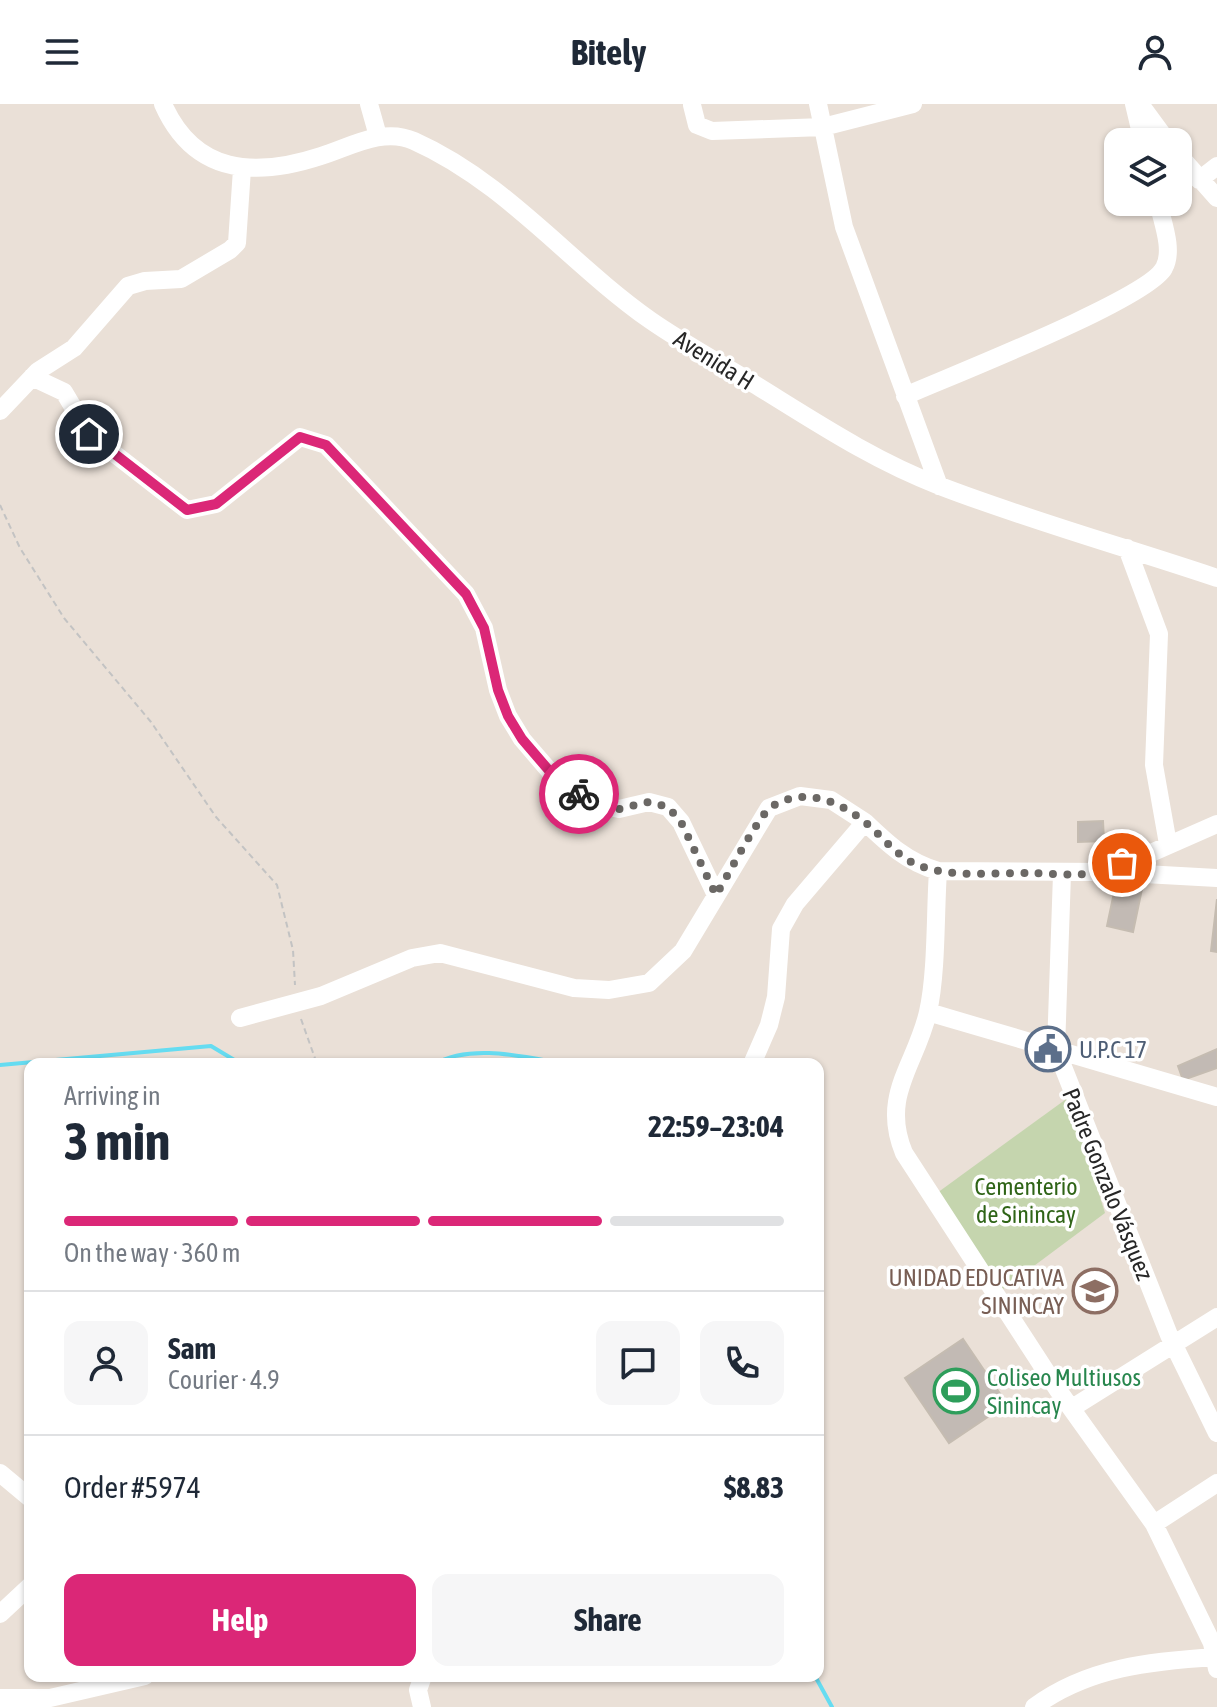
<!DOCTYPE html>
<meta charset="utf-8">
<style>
body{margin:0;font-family:"Asap Condensed",sans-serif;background:#f6f6f7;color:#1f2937;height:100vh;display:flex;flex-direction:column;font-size:30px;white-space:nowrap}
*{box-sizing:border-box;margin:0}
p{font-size:26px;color:#747a83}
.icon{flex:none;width:44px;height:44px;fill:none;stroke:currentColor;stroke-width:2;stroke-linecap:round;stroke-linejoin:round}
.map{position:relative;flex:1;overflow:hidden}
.sheet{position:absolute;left:24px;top:954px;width:800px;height:624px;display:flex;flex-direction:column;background:#fff;border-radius:16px;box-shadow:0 2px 6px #0004}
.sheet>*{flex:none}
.buttons{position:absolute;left:1104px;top:24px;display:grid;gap:16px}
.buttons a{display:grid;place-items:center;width:88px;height:88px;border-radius:16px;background:#fff;box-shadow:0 2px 6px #0004;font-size:40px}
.pin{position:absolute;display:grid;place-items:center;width:68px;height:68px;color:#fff;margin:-34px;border:4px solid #fff;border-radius:50%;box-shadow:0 2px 8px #0007}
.courier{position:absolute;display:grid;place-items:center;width:80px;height:80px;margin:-40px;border:6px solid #db2777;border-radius:50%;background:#fff;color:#222;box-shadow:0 2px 10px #0007}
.overview em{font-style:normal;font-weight:700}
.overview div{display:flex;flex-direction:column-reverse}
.overview{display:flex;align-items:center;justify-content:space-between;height:136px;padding:0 40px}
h1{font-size:52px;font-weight:700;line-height:60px}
.bar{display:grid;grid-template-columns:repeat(4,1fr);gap:12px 8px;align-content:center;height:96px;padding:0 40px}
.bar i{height:10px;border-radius:6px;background:#e0e1e3}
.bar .active{background:#db2777}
.bar p{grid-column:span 4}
.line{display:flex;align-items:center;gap:20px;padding:0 40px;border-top:2px solid #e0e1e3}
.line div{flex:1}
.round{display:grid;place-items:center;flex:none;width:84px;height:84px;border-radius:16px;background:#f6f6f7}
.action{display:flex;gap:16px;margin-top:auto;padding:16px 40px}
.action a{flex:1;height:92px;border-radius:16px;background:#db2777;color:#fff;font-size:32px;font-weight:700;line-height:92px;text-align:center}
.action a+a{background:#f6f6f7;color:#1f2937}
header{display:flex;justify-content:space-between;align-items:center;height:104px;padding:0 40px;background:#fff;font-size:36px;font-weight:700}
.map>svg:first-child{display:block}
</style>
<header><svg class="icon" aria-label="menu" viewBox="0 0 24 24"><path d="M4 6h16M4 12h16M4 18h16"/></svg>Bitely<svg class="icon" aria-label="person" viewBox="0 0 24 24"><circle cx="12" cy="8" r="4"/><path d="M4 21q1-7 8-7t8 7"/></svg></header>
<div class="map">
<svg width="1217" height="1603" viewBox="0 0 1217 1603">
<rect width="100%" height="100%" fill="#eae0d7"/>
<path fill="#c5d5ae" d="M1069,993L1105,1109L1003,1185L937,1089Z"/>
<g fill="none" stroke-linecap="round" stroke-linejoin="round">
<path stroke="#65dcf1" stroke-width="4" d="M434,960C472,939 524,953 565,960
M0,961L211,942L241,960
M818,1500V1511
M815,1572L832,1603"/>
</g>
<path fill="#c2bab4" stroke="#c5bcb1" stroke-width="2" d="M1103,717L1104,737L1078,738V718Z
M1116,779L1142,785L1133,828L1107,822Z
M1217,795V848L1211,847Z
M1217,945V964L1183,976L1178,962Z
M963,1235L1007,1300L949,1339L905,1274Z"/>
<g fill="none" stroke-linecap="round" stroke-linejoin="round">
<path stroke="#c3c3c3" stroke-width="2" stroke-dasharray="6 4" stroke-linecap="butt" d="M0,401L20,444L64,514L151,618L216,713L277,781L293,846L295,881
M301,915L317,960"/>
<path stroke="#fff" stroke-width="18" d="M163,0C194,70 254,74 321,52C350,43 383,23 414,37C506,78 569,159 650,216C683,239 720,259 754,280C814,317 874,357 940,382C1031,417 1125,443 1217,474
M369,0L378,32
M818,0L844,123L939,382
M1134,0L1143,38
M1140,0L1168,38
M692,1L697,21L712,27L823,23L913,0
M1178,50L1217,94
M1199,76L1217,62
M32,273L64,288L89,330L187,406L216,400L300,333L326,341L466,490L484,524L498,586L508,612L522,635L552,670L580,691L602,701L619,705L649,698L668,703L681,718L716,791
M905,292C948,273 1148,195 1164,164C1174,146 1162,117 1158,98
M0,307L38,267L74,244L128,182L145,177L181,175L230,146L237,139L242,65
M1127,444L1159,530L1154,661L1168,740
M938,767C935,809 937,868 928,908C916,961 880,991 904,1049L1058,1286L1154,1420L1212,1539L1217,1565
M1110,767L1217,720
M1062,770L1056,945L1169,1231L1217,1329
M928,908L1217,993
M240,914L321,892L412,854L440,849L574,884L609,886L649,879L683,847L769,704L800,692L831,696L865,718
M752,960L769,921L776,893L781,825L795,800L865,718C888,740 907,758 938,767L1108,768L1217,774
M1072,1304L1217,1213
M0,1369L30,1394
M1154,1420L1217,1379
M0,1510L30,1482
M0,1594H50L145,1572
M422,1603L418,1586L423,1572
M1034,1603C1088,1563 1152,1557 1217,1553"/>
</g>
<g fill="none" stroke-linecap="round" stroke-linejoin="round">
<path stroke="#6b6865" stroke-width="8" stroke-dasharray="0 14.4" d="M579,690L619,705L649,698L668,703L681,718L716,791C726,775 759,711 771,703C804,682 839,697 866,719C883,733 897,753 918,761C952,775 997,768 1033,769C1063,770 1097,775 1122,759"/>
<path stroke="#db2777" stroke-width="10" d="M89,330L187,406L216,400L300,333L326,341L466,490L484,524L498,586L508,612L522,635L552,670L579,690"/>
</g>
<defs>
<g id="civic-ring" transform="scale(2.3)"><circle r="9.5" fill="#fff" stroke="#5c6f8a" stroke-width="1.5"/><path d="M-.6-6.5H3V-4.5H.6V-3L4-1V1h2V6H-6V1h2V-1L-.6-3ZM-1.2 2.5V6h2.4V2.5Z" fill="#5c6f8a"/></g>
<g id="school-ring" transform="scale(2.3)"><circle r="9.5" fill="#fff" stroke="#8d6e63" stroke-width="1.5"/><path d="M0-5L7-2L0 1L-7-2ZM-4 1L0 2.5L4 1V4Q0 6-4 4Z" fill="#8d6e63"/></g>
<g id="stadium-ring" transform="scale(2.3)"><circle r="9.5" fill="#fff" stroke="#2e9e5b" stroke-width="1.5"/><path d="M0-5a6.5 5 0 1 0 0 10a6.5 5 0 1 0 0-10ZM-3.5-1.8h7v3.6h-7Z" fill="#2e9e5b"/></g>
</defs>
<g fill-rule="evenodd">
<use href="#civic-ring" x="1048" y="945"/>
<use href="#school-ring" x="1095" y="1187"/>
<use href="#stadium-ring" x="956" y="1287"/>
</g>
<g text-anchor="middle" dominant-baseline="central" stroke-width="7" stroke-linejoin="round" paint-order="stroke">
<g font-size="24" fill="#272727" stroke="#fff">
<text transform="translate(714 256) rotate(32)">Avenida H</text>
<text transform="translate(1108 1080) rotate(68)">Padre Gonzalo Vásquez</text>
</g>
<g font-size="24" fill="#4e5e75" stroke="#fff" text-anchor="start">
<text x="1079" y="945">U.P.C 17</text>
</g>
<g font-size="24" fill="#2f6417" stroke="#fff">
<text x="1026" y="1082">Cementerio<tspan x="1026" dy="28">de Sinincay</tspan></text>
</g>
<g font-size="24" fill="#785e54" stroke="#fff" text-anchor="end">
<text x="1064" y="1173">UNIDAD EDUCATIVA<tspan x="1064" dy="28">SININCAY</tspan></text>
</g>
<g font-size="24" fill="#27864d" stroke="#fff" text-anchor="start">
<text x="987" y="1273">Coliseo Multiusos<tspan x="987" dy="28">Sinincay</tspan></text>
</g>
</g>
</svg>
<div class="buttons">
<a><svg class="icon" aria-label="layers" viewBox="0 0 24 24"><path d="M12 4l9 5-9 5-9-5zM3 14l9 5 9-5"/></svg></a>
</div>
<div class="pin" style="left:1122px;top:759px;background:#ea580c"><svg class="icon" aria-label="bag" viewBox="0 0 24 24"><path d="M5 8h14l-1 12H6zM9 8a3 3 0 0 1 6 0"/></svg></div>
<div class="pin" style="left:89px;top:330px;background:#1f2937"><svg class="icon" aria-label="home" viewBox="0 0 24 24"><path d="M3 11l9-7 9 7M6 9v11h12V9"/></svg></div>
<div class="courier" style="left:579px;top:690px"><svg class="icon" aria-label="bike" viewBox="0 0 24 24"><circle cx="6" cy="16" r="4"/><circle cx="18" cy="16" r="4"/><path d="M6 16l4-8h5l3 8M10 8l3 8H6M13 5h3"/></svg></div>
<section class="sheet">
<div class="overview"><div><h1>3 min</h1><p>Arriving in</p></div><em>22:59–23:04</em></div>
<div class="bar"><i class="active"></i><i class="active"></i><i class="active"></i><i></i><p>On the way · 360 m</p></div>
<div class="line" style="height:144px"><a class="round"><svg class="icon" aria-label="person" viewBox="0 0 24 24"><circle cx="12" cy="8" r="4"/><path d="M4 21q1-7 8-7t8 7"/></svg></a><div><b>Sam</b><p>Courier · 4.9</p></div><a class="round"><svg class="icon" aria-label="chat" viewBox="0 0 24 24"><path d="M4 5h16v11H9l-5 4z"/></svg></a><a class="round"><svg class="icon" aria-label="phone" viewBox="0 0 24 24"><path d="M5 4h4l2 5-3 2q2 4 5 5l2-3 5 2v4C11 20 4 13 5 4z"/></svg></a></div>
<div class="line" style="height:104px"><div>Order #5974</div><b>$8.83</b></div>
<div class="action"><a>Help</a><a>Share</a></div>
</section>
</div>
